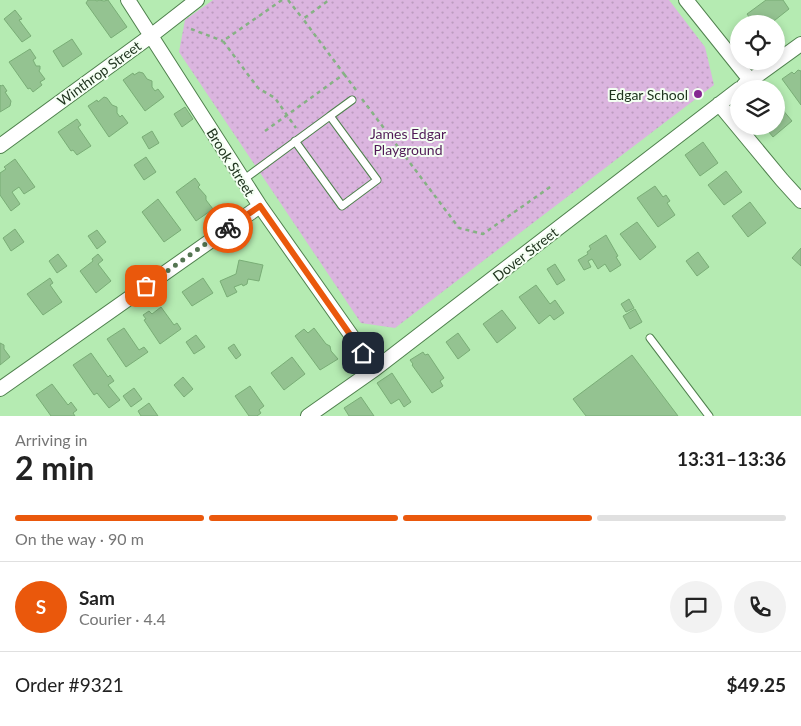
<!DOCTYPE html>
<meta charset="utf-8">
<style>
body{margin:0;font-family:Lato,sans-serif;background:#f2f2f2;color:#222;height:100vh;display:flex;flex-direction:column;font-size:19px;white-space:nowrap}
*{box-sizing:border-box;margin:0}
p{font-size:16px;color:#767676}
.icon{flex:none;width:28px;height:28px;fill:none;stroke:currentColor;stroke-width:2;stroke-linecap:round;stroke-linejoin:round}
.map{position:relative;height:416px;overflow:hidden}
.sheet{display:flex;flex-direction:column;background:#fff;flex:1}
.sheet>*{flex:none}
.tools{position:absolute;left:730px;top:15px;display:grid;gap:10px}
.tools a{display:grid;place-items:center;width:55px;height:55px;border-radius:50%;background:#fff;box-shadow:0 2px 8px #0003;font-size:25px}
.pin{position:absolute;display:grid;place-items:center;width:42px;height:42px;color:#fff;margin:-21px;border-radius:10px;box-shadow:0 2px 8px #0006}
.courier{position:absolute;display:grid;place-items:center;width:50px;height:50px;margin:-25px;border:4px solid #ea580c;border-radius:50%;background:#fff;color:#222;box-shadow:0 1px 6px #0007}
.summary em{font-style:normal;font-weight:700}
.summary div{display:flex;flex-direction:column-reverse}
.summary{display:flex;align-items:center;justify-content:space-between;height:85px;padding:0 15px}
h1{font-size:32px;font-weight:700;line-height:38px}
.bar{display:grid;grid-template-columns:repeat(4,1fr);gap:8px 5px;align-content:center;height:60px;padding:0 15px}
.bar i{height:6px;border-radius:4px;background:#e0e0e0}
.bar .active{background:#ea580c}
.bar p{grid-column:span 4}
.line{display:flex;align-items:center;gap:12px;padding:0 15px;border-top:1px solid #e0e0e0}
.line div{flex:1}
.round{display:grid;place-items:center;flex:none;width:52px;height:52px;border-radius:26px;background:#f2f2f2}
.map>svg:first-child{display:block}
</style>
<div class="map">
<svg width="801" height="416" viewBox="0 0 801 416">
<defs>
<pattern id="park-dots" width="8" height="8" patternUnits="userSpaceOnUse" patternTransform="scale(1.25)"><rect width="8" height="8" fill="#dbb5df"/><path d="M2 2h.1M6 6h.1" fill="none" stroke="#bc9cbf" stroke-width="1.8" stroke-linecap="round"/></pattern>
</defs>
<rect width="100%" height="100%" fill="#b5ebb2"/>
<path fill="url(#park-dots)" d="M213,0H669L705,47L714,85L395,328L361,323L179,52L185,20Z"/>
<path fill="#94c391" stroke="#79ad76" d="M88,0H95L97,1L99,0L104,1L108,0L127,27L111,38L86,3Z
M766,0H783L789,9L770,24H754L747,14Z
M15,10L22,19L19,20L31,36L22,42L4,19Z
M72,39L82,54L63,67L53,51Z
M30,49L36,58L33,60L36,66H40V69L39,71L45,79L40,82L42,85L33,92L30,88L28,89L9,62Z
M798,70L801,71V105L782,79L792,72L794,74Z
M139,72L143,73L147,79L152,81V87L155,91L158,89L164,97L145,111L123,80L133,73L134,75Z
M0,85L1,86L3,85L7,91L5,92L11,101L10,106L0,112Z
M104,97L107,98L112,105L117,107V113L120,117L122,115L128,123L109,137L88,106L97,100L98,102Z
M776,104L780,111L782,109L792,121L773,137L764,126H776Z
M185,107L193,119L182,127L174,114Z
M77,119L81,125L78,127L91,146L77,155L73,150L71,151L58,132Z
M152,131L159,143L149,149L142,137Z
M703,142L718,163L700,176L685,155Z
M146,157L156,172L144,180L134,165Z
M15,159L35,187L24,194L19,187L12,192L20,204L11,211L0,195V173L6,169L4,167Z
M726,171L742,192L724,205L708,185Z
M195,178L200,185L198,187L206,196V200L213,209L196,221L176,192Z
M655,186L663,197L666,195L670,201L667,203L675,215L658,227L637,198Z
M158,199L181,230L164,242L142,212Z
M750,202L766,223L748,237L732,216Z
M637,222L656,247L640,260L620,234Z
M15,229L24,242L11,251L3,238Z
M97,230L106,242L97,249L88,236Z
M606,235L618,256L616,257L621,265L610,272L605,264L598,269L592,259L588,261L591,267L584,270L578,260L588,254L587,252L591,249L589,246Z
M801,248V266L792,258Z
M698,252L709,267L697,276L686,261Z
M58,254L67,266L57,273L49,261Z
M98,254L103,260L98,264L111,281L96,293L80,271L93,261L92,259Z
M239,260L263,265L259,281L248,279L247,284L243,286L242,284L234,287L237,292L227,297L220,281L236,274Z
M555,264L565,280L557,285L547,269Z
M50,278L53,283L50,285L62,302L43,315L27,294Z
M203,278L213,293L192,306L182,292Z
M536,285L550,304L555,300L564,313L554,320L550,315L539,324L519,297Z
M629,299L634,308L626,312L621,304Z
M161,307L174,325L177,323L181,329L160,344L144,320L146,319L143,315L149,311L152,314Z
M635,309L642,322L630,329L623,316Z
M502,310L516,328L497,343L483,324Z
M124,328L139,350L144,347L148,352L126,367L107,339Z
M314,328L326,344L330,346L331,351L338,359L320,370L295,336L304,329L308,333Z
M458,333L470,350L458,359L446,342Z
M196,335L205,347L194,354L186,342Z
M0,343L4,345V349L10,357L0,365Z
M234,344L241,355L236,359L228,348Z
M423,352L425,355L428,354L444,378L440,381L443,386L432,393L412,365L413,364L410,360Z
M91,353L108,377L110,375L114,381L108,385L120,400L109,408L97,393L94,395L73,365Z
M632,355L678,416H586L573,399Z
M292,357L305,374L284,390L271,373Z
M392,373L411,402L404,407L399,399L391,404L377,383Z
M183,377L193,389L184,397L174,385Z
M52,384L68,405L71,402L77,410L73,413L75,416H51L36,395Z
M250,386L264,406L259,410L261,413L257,416H249L235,396Z
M134,388L142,399L131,407L123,396Z
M361,397L374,416H349L344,408Z
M149,403L158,416H141L138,411Z"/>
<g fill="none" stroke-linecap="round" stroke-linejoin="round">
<g stroke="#4f814d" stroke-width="9">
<path id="service" d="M330,116L352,100
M243,180L330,116L377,180L342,206L295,141
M650,338L709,416"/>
</g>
<g stroke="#4f814d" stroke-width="16">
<path id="minor" d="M128,0L260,206L375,369
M686,0L750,80
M744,85L801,44
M719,104L782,180L801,201
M0,146L152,35L197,0
M0,389L260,206
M308,416L375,369L739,89"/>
</g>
<path stroke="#86b284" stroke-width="2.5" stroke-dasharray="4 4" stroke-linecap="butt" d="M282,0L223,41L258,88L275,98L296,128
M288,0L303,19
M191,29L223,41
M344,74L356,90
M362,99L459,228L483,234L553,185
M265,131L344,74L303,19L329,0"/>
<use href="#service" stroke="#fff" stroke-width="7"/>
<use href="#minor" stroke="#fff" stroke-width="14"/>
</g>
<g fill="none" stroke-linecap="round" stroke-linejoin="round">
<path stroke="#547552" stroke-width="5" stroke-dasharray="0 9" d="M146,286L228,228"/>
<path stroke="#ea580c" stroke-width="6" d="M228,228L260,206L363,353"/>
</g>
<circle fill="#852691" stroke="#f4fff3" stroke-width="2" cx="698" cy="94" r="5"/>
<g text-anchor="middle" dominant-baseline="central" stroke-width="4" stroke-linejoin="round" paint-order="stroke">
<g font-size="14" fill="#20351f" stroke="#f4fff3">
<text transform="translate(99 73) rotate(-36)">Winthrop Street</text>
<text transform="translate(231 162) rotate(58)">Brook Street</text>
<text transform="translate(525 254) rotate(-38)">Dover Street</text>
</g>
<g font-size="14" fill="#20351f" stroke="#f4fff3" text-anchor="end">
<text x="688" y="94">Edgar School</text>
</g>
<g font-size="14" fill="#501a56" stroke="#f4fff3">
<text x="408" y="133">James Edgar<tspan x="408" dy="16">Playground</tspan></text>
</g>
</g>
</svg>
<div class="tools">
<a><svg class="icon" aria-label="locate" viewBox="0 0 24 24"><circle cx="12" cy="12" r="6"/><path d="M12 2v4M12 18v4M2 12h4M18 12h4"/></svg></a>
<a><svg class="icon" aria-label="layers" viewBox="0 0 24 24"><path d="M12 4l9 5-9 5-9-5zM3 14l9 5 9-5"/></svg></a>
</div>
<div class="pin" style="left:146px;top:286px;background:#ea580c"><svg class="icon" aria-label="bag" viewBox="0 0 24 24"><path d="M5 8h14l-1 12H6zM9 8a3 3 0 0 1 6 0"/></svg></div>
<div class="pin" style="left:363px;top:353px;background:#1f2937"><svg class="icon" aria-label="home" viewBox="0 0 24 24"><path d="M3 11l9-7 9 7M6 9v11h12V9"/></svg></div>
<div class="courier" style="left:228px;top:228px"><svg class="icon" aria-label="bike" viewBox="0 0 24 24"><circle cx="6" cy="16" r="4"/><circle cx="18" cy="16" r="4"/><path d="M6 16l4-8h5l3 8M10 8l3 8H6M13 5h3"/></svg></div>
</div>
<section class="sheet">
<div class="summary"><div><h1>2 min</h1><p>Arriving in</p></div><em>13:31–13:36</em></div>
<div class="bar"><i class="active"></i><i class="active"></i><i class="active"></i><i></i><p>On the way · 90 m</p></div>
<div class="line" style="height:90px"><b class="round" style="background:#ea580c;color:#fff">S</b><div><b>Sam</b><p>Courier · 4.4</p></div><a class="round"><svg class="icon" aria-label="chat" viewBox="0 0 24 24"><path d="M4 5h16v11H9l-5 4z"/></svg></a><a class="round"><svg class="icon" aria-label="phone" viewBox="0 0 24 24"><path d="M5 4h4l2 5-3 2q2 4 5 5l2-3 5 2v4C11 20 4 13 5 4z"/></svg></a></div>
<div class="line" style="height:65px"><div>Order #9321</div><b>$49.25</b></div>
</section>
